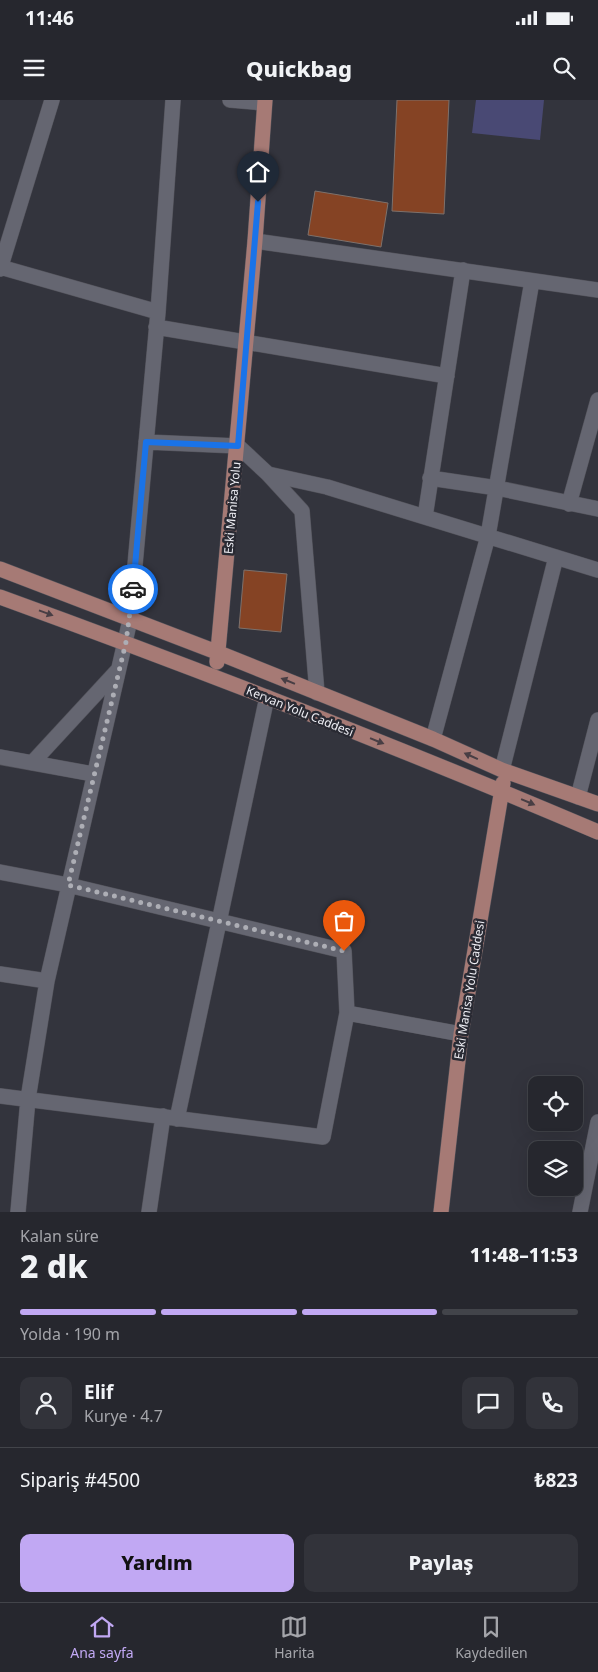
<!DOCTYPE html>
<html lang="tr">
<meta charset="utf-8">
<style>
body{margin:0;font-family:"Noto Sans",sans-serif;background:#32333a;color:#f1f3f6;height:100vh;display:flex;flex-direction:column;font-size:19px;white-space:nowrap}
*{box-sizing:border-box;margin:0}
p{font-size:16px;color:#a4a5aa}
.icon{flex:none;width:28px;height:28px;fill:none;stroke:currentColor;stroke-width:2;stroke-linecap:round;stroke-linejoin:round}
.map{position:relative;height:1112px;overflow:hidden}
.details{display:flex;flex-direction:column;background:#26272e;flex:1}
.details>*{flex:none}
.controls{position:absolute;left:528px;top:976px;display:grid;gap:10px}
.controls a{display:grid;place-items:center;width:55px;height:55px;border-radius:10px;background:#26272e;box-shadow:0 5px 20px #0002,0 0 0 1px #42444a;font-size:25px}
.pin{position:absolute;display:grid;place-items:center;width:42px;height:42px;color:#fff;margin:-51px -21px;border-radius:50% 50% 50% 0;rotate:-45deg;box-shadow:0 0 5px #0007}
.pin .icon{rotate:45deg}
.courier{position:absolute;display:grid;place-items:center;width:50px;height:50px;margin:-25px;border:4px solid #1a73e8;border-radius:50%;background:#fff;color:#222;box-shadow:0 1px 6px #0007}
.head em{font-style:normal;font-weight:800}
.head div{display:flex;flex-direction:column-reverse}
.head{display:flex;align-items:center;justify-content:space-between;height:85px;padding:0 20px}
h1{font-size:32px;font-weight:800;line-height:38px}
.bar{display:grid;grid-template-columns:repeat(4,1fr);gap:8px 5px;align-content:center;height:60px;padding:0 20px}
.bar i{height:6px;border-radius:4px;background:#42444a}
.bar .active{background:#c1a8f3}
.bar p{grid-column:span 4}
.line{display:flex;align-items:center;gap:12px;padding:0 20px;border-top:1px solid #42444a}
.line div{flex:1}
.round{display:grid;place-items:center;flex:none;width:52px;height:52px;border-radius:10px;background:#32333a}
.primary-button{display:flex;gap:10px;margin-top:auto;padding:10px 20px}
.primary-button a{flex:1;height:58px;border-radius:10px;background:#c1a8f3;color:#111;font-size:20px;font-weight:800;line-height:58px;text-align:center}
.primary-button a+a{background:#32333a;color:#f1f3f6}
.status{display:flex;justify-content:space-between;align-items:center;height:35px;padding:0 25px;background:#26272e;direction:ltr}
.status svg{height:14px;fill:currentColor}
header{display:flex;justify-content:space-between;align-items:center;height:65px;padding:0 20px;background:#26272e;font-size:22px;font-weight:800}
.dock{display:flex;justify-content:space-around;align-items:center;height:70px;border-top:1px solid #42444a;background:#26272e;font-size:14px;color:#a4a5aa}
.dock a{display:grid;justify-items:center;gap:2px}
.dock .active{color:#c1a8f3}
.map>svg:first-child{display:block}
</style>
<div class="status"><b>11:46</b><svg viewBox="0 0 49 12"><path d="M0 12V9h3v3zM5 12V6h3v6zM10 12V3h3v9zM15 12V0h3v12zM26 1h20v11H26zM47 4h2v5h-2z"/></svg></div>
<header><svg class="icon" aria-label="menu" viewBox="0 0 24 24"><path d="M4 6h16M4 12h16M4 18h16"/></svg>Quickbag<svg class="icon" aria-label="search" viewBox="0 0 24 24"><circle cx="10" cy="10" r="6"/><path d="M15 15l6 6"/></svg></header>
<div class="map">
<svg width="598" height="1112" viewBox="0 0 598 1112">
<rect width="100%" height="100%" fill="#33343d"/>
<path fill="#494974" d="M476,0H544L540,40L472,33Z"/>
<path fill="#854324" stroke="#7d716c" d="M397,0H449L444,114L392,111Z
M315,91L388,103L381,147L308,135Z
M244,470L287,474L281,532L239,528Z"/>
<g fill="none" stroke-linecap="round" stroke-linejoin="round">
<g stroke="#52525a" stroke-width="16">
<path id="minor" d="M230,0L264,3
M255,141L598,190
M0,167L158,212
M0,169L52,0
M156,227L447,276
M146,342L238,346L268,374L327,387L598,470
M268,374L302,411L317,593
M430,378L497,388L598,409
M569,404L598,300
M425,417L463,170
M433,639L488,436L532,181
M0,657L93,674
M32,663L117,571
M502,670L556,457
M578,697L598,620
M0,772L68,785L344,851L347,913L323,1037L0,996
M0,874L47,881
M347,913L461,934
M177,1019L267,597
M18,1112L28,999L47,881L130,520L158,212L173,0
M149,1112L163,1016
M580,1112L598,1022"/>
</g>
<g stroke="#52525a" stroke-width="16">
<path id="major" d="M0,469L219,553L433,639L502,670L598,704
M0,497C201,570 401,648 598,732
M217,562L255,141L265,0
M441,1112L461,934L503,683"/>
</g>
<use href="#minor" stroke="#656671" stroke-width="15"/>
<use href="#major" stroke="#a67a75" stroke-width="15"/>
</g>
<defs><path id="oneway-solid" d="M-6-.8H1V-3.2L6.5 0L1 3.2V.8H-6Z" transform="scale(1.25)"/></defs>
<g fill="#483e44">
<use href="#oneway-solid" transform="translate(46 513) rotate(20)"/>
<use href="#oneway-solid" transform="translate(288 581) rotate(-158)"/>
<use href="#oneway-solid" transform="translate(377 641) rotate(22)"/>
<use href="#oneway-solid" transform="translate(471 656) rotate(-156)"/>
<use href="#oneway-solid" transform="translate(528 702) rotate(23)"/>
</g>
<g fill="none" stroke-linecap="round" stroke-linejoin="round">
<path stroke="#adaeb5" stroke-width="5" stroke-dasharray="0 9" d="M133,489L126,542L68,785L344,851"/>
<path stroke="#1a73e8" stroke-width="6" d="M133,489L146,342L238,346L258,102"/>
</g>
<g text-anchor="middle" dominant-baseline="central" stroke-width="5" stroke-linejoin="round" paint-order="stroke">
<g font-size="12" fill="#efeff5" stroke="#292a33">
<text transform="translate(232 408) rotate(-85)">Eski Manisa Yolu</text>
<text transform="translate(300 611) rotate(22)">Kervan Yolu Caddesi</text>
<text transform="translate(469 890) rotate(-81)">Eski Manisa Yolu Caddesi</text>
</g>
</g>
</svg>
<div class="controls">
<a><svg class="icon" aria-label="locate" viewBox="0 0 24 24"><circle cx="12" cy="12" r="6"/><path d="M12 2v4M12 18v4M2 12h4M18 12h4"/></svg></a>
<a><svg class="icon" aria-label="layers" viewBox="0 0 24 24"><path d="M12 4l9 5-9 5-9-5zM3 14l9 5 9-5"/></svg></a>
</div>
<div class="pin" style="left:344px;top:851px;background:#ea580c"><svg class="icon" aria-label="bag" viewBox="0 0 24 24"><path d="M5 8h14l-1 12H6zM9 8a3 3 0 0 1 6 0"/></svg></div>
<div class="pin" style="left:258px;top:102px;background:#1f2937"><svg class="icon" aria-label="home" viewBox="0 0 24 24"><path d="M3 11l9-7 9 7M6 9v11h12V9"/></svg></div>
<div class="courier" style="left:133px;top:489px"><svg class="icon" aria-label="car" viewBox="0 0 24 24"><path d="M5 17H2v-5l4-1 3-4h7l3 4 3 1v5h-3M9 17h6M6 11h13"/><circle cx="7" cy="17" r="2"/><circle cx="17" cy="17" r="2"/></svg></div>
</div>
<section class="details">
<div class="head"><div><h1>2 dk</h1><p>Kalan süre</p></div><em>11:48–11:53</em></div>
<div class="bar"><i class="active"></i><i class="active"></i><i class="active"></i><i></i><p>Yolda · 190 m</p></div>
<div class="line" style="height:90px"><a class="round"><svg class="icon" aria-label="person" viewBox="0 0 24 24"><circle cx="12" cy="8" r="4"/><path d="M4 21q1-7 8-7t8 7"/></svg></a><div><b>Elif</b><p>Kurye · 4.7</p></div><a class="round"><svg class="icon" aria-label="chat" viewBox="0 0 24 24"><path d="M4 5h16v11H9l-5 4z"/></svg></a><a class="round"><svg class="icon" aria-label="phone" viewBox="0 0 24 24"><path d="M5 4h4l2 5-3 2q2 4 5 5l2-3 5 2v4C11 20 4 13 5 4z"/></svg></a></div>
<div class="line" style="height:65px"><div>Sipariş #4500</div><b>₺823</b></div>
<div class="primary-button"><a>Yardım</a><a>Paylaş</a></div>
</section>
<nav class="dock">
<a class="active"><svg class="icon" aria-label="home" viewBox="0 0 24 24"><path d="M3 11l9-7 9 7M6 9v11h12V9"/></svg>Ana sayfa</a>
<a><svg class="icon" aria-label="map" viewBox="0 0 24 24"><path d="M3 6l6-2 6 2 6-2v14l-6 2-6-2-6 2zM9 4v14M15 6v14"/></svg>Harita</a>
<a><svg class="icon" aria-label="saved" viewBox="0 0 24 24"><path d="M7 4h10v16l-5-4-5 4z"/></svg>Kaydedilen</a>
</nav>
